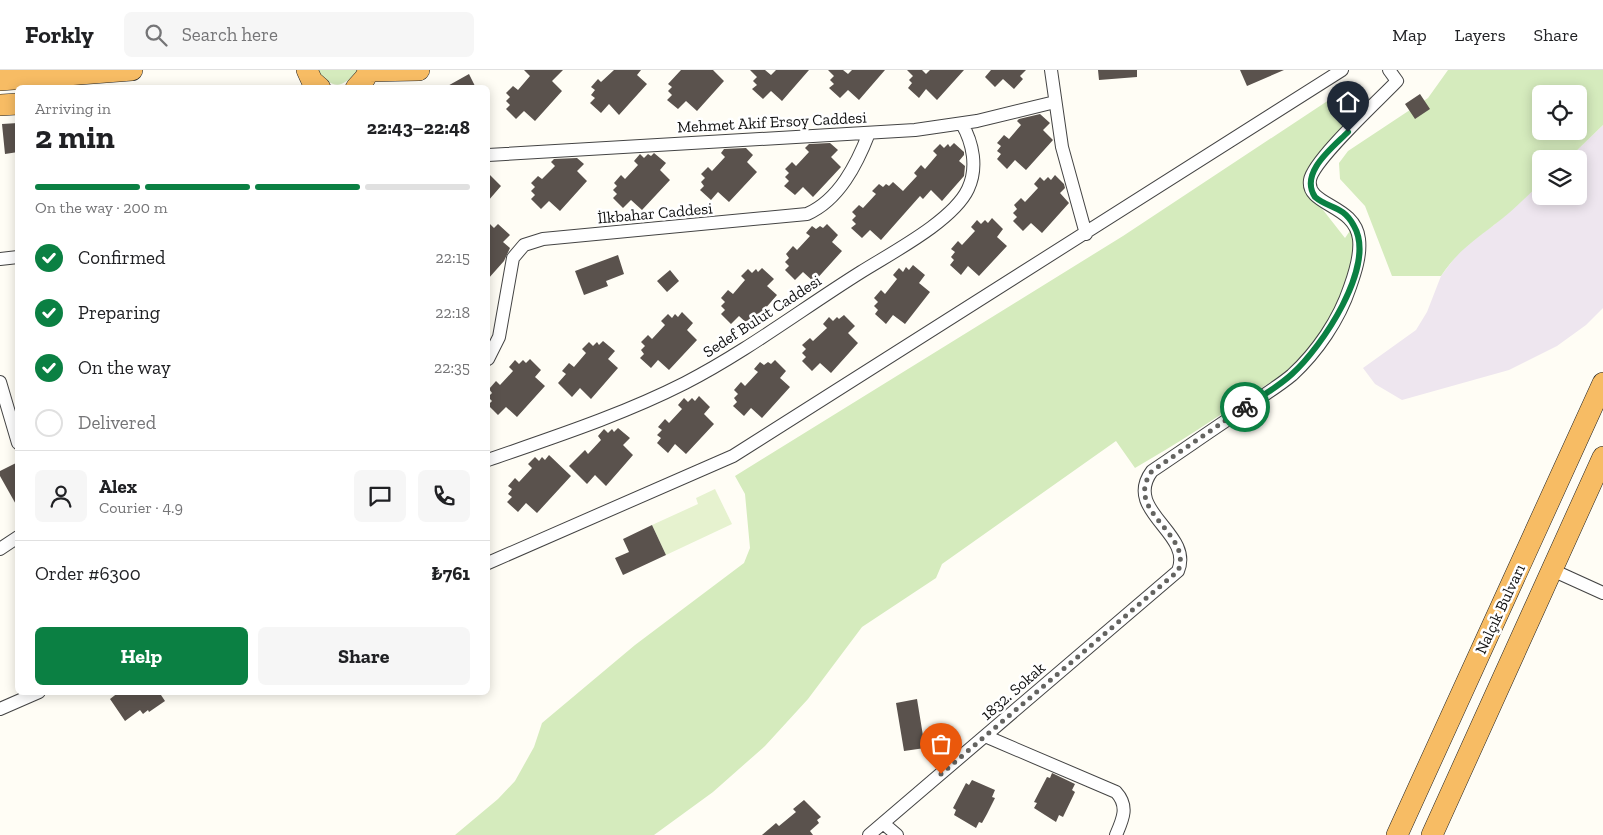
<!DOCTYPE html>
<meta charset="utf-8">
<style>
body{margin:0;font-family:"Zilla Slab",serif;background:#f6f6f6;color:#202124;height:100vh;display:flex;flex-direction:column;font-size:19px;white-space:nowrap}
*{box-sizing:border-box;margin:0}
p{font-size:16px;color:#757577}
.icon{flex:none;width:28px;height:28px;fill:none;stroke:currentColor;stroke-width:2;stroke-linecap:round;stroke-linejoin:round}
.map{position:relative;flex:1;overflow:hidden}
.sheet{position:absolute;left:15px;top:15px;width:475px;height:610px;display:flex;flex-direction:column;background:#fff;border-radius:8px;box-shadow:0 2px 12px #0003}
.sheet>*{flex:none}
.buttons{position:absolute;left:1532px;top:15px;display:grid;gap:10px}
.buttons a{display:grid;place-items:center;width:55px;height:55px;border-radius:8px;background:#fff;box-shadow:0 2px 12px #0003;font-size:25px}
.pin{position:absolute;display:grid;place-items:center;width:42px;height:42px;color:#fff;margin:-51px -21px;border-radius:50% 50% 50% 0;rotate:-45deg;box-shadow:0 0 5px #0007}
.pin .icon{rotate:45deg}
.courier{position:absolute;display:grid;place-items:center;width:50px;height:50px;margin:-25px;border:4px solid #0b8043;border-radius:50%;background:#fff;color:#222;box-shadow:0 1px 6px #0007}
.summary em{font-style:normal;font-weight:700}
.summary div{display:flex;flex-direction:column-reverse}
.summary{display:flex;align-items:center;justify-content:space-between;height:85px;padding:0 20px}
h1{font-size:32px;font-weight:700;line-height:38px}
.bar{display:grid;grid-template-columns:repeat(4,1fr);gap:8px 5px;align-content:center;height:60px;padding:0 20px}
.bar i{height:6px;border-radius:4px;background:#e0e0e0}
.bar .current{background:#0b8043}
.bar p{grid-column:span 4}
.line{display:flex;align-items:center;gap:12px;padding:0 20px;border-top:1px solid #e0e0e0}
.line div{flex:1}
.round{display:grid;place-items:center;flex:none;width:52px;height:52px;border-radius:8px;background:#f6f6f6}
ol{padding:0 20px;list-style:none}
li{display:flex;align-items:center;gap:15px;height:55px}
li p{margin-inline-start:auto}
li .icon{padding:5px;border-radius:50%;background:#0b8043;color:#fff;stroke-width:4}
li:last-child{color:#757577}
li i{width:28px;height:28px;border:2px solid #e0e0e0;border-radius:50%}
.action{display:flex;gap:10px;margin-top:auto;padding:10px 20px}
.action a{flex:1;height:58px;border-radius:8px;background:#0b8043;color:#fff;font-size:20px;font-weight:700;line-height:58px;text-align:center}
.action a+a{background:#f6f6f6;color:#202124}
header{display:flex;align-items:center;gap:30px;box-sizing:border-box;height:70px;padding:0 25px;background:#fff;border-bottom:1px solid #e0e0e0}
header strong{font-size:24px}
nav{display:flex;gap:28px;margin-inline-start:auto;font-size:18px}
.search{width:350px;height:45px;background:#f6f6f6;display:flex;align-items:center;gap:12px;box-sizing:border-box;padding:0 18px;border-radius:8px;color:#757577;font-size:19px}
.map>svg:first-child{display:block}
</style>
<header>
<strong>Forkly</strong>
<div class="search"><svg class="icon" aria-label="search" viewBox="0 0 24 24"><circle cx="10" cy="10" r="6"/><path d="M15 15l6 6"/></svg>Search here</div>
<nav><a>Map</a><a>Layers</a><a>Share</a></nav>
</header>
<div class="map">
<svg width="1603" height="765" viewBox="0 0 1603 765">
<rect width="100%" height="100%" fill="#fffdf5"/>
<path fill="#eee6ef" d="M1603,55V238L1586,255L1557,276L1509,300L1402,330L1375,314L1363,298L1416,260L1427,242L1441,206L1459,182L1470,172L1494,155L1541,113V126H1579V89H1568Z"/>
<path fill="#d5ebbd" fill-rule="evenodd" d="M316,0H358C341,20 333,19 316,0Z
M1448,0H1603V55L1568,89H1541V113C1526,127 1511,143 1494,155C1472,172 1457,182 1441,206H1392L1365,136L1340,109L1339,93L1348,81L1428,28ZM1541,24H1579V61H1541Z
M1335,26L1346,30L1351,39C1345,65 1319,83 1305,105L1309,122L1345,168L1358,149C1368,183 1327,265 1302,291C1291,302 1272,311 1258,320C1217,347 1177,374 1135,398L1116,371L942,494L936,508L862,557L808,629L765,676L713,722L654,765H455L498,729L515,711L534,677L542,653L635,575L744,493L750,478L745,424L735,406L1123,166Z"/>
<path fill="#e6f2cf" d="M715,419L732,454L666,485L652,455L698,434L696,428Z"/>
<path fill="#5a524d" d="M524,0H563L552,11L562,21L535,51L524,41L516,49L506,39L510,35L506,31L510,27L506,23L513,16L518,20L530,6Z
M614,0H641L637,5L647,14L619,45L609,34L601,43L590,33L595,28L591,25L595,20L591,17L598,9L601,12Z
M681,0H713L724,11L697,41L686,31L678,39L667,30L672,25L668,21L672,17L668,14Z
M750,0H765L771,5L776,0H809L782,31L771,21L763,29L752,19L757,15L753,11L757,7Z
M828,0H843L848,4L852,0H885L859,30L848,20L840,28L829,18L834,14L830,10L834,6Z
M907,0H922L926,4L930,0H964L937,30L926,19L919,28L908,18L912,13L909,10L913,6Z
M991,0H1026L1020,6L1023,9L1014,19L1003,9L995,17L985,7Z
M1098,0H1137V7L1099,10Z
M1240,0H1284L1247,16Z
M469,4L476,18H444Z
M1420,24L1430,39L1415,49L1405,34Z
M1040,44L1050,53L1043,60L1053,70L1026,100L1015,90L1007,99L997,89L1001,84L997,81L1001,76L997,73L1004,65L1009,69L1021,55L1017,51L1019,49Z
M18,53V82L5,84L2,54Z
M830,73L838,80L831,87L841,97L813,127L803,117L795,125L784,116L789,111L785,107L789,103L785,99L792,92L796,96L809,82L805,78L809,74Z
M954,73L964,82V85L959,91L965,96L964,106L942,131L931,120L923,129L920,126L881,170L870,160L862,168L851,158L856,154L852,150L856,146L852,142L859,135L863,138L876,124L872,121L879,114L883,117L886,114L889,116L893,112L903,121L917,106L914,103L921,95L925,99L937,85L933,81L940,74L944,78L948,74L950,77Z
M746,78L753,85L747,92L757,102L729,132L718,122L711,130L700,120L704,116L701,112L705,108L701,104L708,97L712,101L725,87L721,83L724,79Z
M654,83L666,93L660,100L670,110L642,140L631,130L623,138L613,128L617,124L613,120L617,116L614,113L621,105L625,109L638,95L634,91L640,84L644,88L648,84L651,86Z
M577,88L584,94L577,101L587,111L560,141L549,131L541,139L531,129L535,125L531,121L535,117L531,113L538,106L542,109L555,96L551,92L554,89Z
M488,103L501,116L488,131Z
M1055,105L1064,114L1065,118L1060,123L1069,133L1042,163L1031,153L1023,161L1013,151L1017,147L1013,143L1017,139L1014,135L1021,128L1025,132L1038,118L1034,114L1040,107L1044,111L1048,107L1051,110Z
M992,148L1003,159L997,167L1007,176L979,206L968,196L961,205L950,195L954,190L951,187L955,182L951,179L958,171L962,175L975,161L971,157L977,150L981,154L985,150L988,153Z
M488,152L494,158L498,154L510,165L503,172L510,178L504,191L488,209Z
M827,154L838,165L832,172L842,181L814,212L803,202L795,210L785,200L789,196L785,192L789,188L786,184L793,176L797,180L810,166L806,163L812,156L816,159L820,156L823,158Z
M618,185L624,204L606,211L608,216L584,225L575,201Z
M913,195L925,205L919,213L930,222L905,254L893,245L886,254L875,244L878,240L874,236L878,232L874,228L881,220L885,224L897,209L893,205L899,198L903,202L906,197L909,200Z
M762,198L774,209L767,216L777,225L750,256L739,246L731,254L721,244L725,240L721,236L725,232L721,228L728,220L733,224L745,210L741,206L748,199L752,203L756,199L758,202Z
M670,200L679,211L667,222L657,211Z
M682,242L693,253L687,260L697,270L669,300L658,290L651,298L640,288L644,284L641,280L645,276L641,272L648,265L652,269L665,255L661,251L668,244L672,248L675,244L678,247Z
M844,245L855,256L848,263L858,273L831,303L820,293L812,301L802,291L806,287L802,283L806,279L802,275L810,268L813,271L827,258L823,254L829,247L833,251L837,247L839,249Z
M603,271L615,281L608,289L618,298L591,329L580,318L572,327L558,313L566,304L562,301L569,293L574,297L586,283L582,279L589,272L593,276L597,272L599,275Z
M530,289L541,300L535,307L545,316L517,347L506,337L498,345L488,335L492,331L488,327L492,323L489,319L496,311L500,315L513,301L509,297L515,290L519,294L523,290L526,293Z
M775,290L786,301L780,308L790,317L762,348L751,338L744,346L733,336L737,332L734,328L738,324L734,320L741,312L745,316L758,302L754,299L760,292L764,295L768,292L771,294Z
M699,326L710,337L704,344L714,354L686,384L675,374L668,383L657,373L661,368L657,365L662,360L658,357L665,349L669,353L682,339L678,335L684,328L688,332L692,328L695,331Z
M618,358L630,368L623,375L633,385L606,416L595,405L587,414L569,396L585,380L588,384L601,370L598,366L604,359L608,363L612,359L614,362Z
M549,385L571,406L537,443L526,433L518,442L507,432L512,427L508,424L512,419L508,416L515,408L519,412L532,398L528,394L535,387L539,391L542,387L545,390Z
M18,392V438L0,406V401Z
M652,455L666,485L623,505L615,488L629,482L623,469Z
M119,622H159L165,631L149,642L148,640L143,644L140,640L125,651L110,629Z
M917,629L925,678L904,681L896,633Z
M1052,703L1075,714L1072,720L1075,722L1063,747L1059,745L1056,752L1034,738L1037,733L1034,732L1047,707L1050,708Z
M972,710L995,720L992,727L995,728L987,744L982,753L979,752L976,758L954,745L956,740L953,738L966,713L969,715Z
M804,730L821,747L817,750L819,753L810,761L813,765H762L776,753L779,756L796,742L793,739Z"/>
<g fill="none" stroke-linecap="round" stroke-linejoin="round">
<g stroke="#444" stroke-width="14">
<path id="minor" d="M1051,0L1062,77L1086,164
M488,85L915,60L977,51L1055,32
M0,189L18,187
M488,289L499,267L513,188L524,175L543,169L807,144C839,130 857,94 869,63
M0,312L18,373
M488,390C554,367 622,345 685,313C747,281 802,239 861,202C891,183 953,151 968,119C978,98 973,73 962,54
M0,479L18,467
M488,493L733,386L1342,0
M1550,499L1603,523
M0,639L39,622
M985,666L1116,722C1129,736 1123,749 1116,765
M883,753L897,765
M869,765L1178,501C1194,463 1122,441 1152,401C1179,383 1206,364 1233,346C1252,332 1274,320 1292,305C1317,282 1339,250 1350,217C1355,203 1361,185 1359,169C1355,134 1306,136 1310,110C1313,90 1380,29 1397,11L1389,0"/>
</g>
<g stroke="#222" stroke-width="22">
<path id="trunk" d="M307,0L312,11L320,18
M369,1L419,0
M0,10L132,0
M356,18L365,8L369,0
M0,35L18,34
M1397,765L1603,313
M1432,765L1603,387"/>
</g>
<use href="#minor" stroke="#fff" stroke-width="12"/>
<use href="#trunk" stroke="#f7bc64" stroke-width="21"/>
</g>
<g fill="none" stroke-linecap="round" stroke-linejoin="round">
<path stroke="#646461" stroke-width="5" stroke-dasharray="0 9" d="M941,704L1178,501C1194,463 1122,442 1152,401L1245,337"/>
<path stroke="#0b8043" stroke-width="6" d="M1245,337C1260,327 1278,317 1292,304C1321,278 1377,196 1354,156C1343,135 1329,139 1315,127C1299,103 1332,78 1348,62"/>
</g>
<g text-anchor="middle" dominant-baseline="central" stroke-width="5" stroke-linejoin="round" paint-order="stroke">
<g font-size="16" fill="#111" stroke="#fff">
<text transform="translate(772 52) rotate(-3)">Mehmet Akif Ersoy Caddesi</text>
<text transform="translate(655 143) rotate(-5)">İlkbahar Caddesi</text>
<text transform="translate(762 246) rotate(-33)">Sedef Bulut Caddesi</text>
<text transform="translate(1500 539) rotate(-65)">Nalçık Bulvarı</text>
<text transform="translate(1013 621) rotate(-41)">1832. Sokak</text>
</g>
</g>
</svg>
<div class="buttons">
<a><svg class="icon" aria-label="locate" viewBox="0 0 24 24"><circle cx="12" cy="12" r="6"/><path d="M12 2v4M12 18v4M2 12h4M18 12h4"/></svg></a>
<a><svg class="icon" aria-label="layers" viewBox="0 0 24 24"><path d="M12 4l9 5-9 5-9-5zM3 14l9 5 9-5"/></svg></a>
</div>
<div class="pin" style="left:941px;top:704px;background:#ea580c"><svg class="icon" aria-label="bag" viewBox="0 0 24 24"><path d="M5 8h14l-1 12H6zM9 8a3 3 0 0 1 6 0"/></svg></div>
<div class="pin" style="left:1348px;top:62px;background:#1f2937"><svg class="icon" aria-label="home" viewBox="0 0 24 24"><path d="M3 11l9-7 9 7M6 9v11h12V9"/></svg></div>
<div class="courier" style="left:1245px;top:337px"><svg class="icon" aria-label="bike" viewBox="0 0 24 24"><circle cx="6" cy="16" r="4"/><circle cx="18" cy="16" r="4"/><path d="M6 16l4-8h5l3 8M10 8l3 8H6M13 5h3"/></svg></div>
<section class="sheet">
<div class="summary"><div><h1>2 min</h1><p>Arriving in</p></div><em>22:43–22:48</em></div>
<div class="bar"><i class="current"></i><i class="current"></i><i class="current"></i><i></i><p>On the way · 200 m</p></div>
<ol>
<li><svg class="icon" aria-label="check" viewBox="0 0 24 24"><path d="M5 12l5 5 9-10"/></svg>Confirmed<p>22:15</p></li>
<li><svg class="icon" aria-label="check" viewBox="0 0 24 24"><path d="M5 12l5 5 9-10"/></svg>Preparing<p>22:18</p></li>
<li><svg class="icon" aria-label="check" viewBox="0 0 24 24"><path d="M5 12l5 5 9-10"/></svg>On the way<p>22:35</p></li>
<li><i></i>Delivered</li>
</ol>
<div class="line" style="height:90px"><a class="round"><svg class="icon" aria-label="person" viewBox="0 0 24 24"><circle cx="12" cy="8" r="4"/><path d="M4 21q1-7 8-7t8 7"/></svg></a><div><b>Alex</b><p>Courier · 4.9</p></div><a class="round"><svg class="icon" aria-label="chat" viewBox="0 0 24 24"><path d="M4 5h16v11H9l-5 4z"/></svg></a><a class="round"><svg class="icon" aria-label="phone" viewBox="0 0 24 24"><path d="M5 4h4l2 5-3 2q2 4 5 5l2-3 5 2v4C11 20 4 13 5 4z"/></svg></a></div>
<div class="line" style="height:65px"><div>Order #6300</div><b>₺761</b></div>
<div class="action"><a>Help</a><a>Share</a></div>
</section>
</div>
